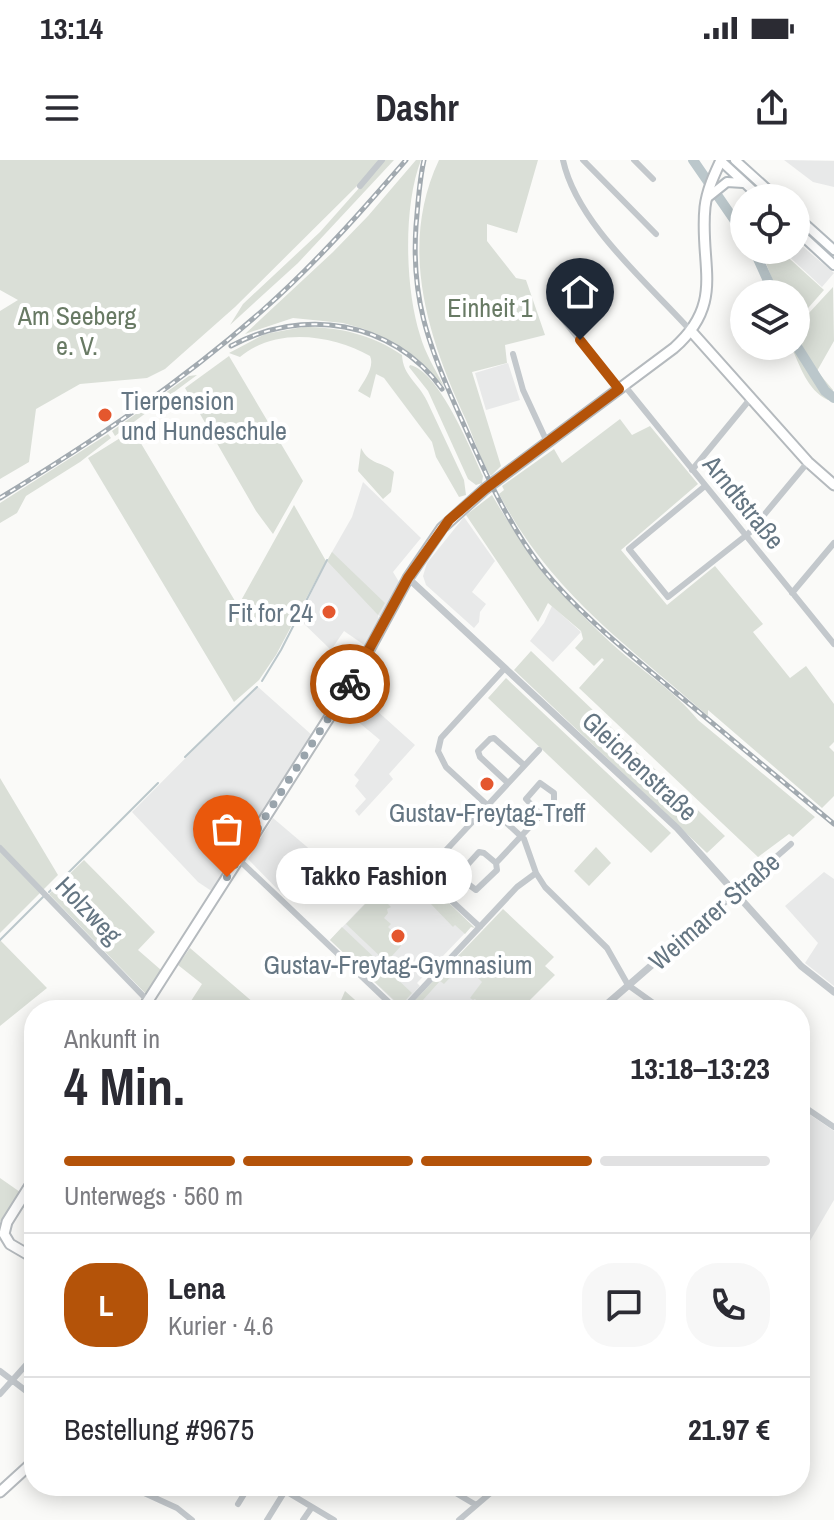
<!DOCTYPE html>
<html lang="de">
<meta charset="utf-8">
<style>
body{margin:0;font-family:"Archivo Narrow",sans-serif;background:#f7f7f7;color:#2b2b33;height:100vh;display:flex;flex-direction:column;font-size:30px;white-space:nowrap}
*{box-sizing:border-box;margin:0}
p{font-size:26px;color:#7c7c81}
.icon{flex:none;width:44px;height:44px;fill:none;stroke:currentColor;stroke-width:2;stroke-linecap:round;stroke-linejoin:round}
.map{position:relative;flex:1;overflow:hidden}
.side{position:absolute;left:24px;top:840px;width:786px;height:496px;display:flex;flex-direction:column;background:#fff;border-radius:32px;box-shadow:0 4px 20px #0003}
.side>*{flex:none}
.controls{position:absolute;left:730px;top:24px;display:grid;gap:16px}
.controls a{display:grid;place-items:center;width:80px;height:80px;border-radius:50%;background:#fff;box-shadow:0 4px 20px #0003;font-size:40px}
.pin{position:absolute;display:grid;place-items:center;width:68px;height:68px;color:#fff;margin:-82px -34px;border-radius:50% 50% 50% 0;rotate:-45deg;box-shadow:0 0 8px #0007}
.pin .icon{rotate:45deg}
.courier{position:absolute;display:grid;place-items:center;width:80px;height:80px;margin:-40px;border:6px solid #b45309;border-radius:50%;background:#fff;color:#222;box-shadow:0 2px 10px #0007}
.bubble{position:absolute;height:56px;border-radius:28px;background:#fff;box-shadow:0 4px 20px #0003;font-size:26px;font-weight:700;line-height:56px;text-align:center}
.overview em{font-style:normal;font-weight:700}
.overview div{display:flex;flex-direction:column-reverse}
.overview{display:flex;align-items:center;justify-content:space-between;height:136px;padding:0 40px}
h1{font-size:52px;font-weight:700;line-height:60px}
.bar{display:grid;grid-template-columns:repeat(4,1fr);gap:12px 8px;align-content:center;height:96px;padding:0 40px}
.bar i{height:10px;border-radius:6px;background:#e1e1e2}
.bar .on{background:#b45309}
.bar p{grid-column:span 4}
.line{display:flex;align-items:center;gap:20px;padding:0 40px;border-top:2px solid #e1e1e2}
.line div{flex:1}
.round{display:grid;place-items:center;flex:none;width:84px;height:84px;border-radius:32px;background:#f7f7f7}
.status{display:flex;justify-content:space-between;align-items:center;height:56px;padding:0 40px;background:#fff;direction:ltr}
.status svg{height:22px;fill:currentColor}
header{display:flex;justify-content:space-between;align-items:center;height:104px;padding:0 40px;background:#fff;font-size:36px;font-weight:700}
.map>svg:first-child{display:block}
</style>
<div class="status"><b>13:14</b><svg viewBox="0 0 49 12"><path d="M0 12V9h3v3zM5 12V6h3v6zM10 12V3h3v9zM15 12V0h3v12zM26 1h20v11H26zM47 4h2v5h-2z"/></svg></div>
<header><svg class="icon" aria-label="menu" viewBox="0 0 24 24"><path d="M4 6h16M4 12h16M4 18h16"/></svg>Dashr<svg class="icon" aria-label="share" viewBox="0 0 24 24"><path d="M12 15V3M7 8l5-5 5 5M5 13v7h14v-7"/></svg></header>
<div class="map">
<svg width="834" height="1360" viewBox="0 0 834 1360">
<rect width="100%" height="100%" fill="#fafaf8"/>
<path fill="#e8e9e9" d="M784,0L834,1V27L813,22Z
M796,81L834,113L822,127L782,90H796Z
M508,203L520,240L486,250L475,213Z
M363,322L421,378L393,412L399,422L382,458L378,455L379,460L367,487L344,471L331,490L299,459L324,406L352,357Z
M464,357L495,401L472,432L486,444L480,452L479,462L474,468L426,425L423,416L427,403Z
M552,446L581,472L553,502L530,481L544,463Z
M257,526L313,576L213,732L198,722L132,652Z
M355,531L415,585L389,614L393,619L359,656L355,651L366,639L355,626L359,620L354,615L380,580L344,550Z
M273,658L313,692L285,737L248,699Z
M399,708L466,772L417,823L420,826L403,844L396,843L330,780Z
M824,712L834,719V826L805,803L818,783L785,746Z
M460,794L489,824L475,838L487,850H406Z
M800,948L834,971V1040L800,1098Z"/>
<path fill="#dadfd7" d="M0,0H379L361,22L235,147L165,209L147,218L80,224L36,249L29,302L0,319V151L18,140L0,130Z
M384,0H394L298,103L230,165L243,144L320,72Z
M416,0H421C403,46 405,128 420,175C425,193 435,209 444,226L405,190L364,169L343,163L293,158L245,174L333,92L368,56Z
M439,0H538L517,73L487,64V81L516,118L526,120L545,175L505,185L507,203L472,212L501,306L491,316C480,300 474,278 466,260C428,178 398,87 439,0Z
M765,90H780L824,130L801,156L796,173V134H778L762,93Z
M833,127L834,181L817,211L833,230L828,240C807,230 800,206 791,186H796V175L802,170L808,154Z
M303,167C339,167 371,174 402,195C403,216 418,222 427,241L464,320L466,335L459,337L436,297L432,282L384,218L376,214L370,238L358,231C364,221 375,207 370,196C333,175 276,166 240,197L229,193L265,174Z
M229,196L303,321L273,374L256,351L185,228Z
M410,205C439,211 471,290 483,316L482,323L476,325L468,319L428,231L409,207Z
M197,215L115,276L112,271L189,216Z
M620,259L632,275L650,266L698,324L621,390L667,445L715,406L763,464L753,472L790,518L806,506L834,544V582L829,587L834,592V636L822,648L708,550V556C626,484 551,433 499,334L504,330L502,326L554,289L562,303Z
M133,270L238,446L294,345L326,401L276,495L259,520L234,542L88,298Z
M108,274L111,278L80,302L26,336L17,353L0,363V343Z
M361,288C370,306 383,301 394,312L391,332L383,339L358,311Z
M492,335C525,392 563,439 611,483C639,509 674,530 698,560L815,657L793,677L789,674L758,697L579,528L604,500L602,498L594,506L575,488L583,479L581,471L548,443L538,462L466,355Z
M332,392L385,443L378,455L327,401Z
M531,491L725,676L707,693L514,510Z
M506,518L671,673L651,693L488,538Z
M0,618L58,715L0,773Z
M596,687L611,703L589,726L574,711Z
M400,696L424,713L427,722L475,768L471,767L465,774L455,765L453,767L408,720C399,723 391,733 387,743L391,747L387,749L388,753L384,758L391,764L388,767L399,777L402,776L401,786L391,797L404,819L346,764L399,709Z
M84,700L155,772L138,790L161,810L146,834L49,734Z
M503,749L554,797L545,806L555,815L520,850H487L475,839L473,840L470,838L482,822L457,797Z
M342,767L412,833L404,842H396L330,780Z
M0,780L47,828L0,866Z
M190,788L262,850H201L191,841L202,824L178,805Z
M455,798L462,805L444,824L440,821L414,850H406Z
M345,831L363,847V850H344L339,845Z
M0,1018L20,1032L0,1062Z"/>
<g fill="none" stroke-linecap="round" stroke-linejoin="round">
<path stroke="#bbc7cb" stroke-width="2" d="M262,521L281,490L327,400
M185,597L257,527
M49,732L158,623
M0,780L43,737"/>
<path stroke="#bbc7cb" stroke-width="10" d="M693,0L744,74
M754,90L774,134
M796,185L825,231L834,238"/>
<g stroke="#b3babf" stroke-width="12">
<path id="secondary" d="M735,0L777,38
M721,1L761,38
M707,38L727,22L743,23
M796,56L834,90
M796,70L834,105"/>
</g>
<g stroke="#b5babe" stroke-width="13">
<path id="primary" d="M691,171L808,302L834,325
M142,850L350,525L408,418L442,368L485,329L674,188C726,142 699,105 705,47C707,30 714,15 721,0
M34,1019L7,1062L4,1074L10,1084L34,1098
M0,1332L34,1301"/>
</g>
<path stroke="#c3c8cc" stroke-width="6" d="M563,0C577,64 648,123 691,171
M583,0L656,74
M634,0L653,19
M360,26L382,0
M562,158L619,229
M513,194L523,230L547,282
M624,225L834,484
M692,310L751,238
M705,326L629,389L668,437L749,373L808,302
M792,433L834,383
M505,508L441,578L438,591L446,607L524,679L536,713L545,727L607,788L628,825L663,850
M508,623L480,597L478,591L490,579L494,578L524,605
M0,688L148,841
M238,699L397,850
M496,703L484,693L479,692L460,713V718L476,730L497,710L496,703L554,641V633L540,623L526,639L541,655
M736,732L791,684
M480,767L431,722L428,714L436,701L539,590
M402,850L517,727L536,713
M800,944L834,967
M0,1211L34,1237
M0,1234L34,1196
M129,1326L177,1348L192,1360
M277,1326L334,1360
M444,1326L476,1345
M238,1344L249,1326
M267,1360L285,1331
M303,1360L312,1347
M459,1360L494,1330"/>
<path stroke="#c3c8cc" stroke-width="7" d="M408,418L677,668L801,806L834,832
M600,850L736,732"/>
<use href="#secondary" stroke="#fff" stroke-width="8"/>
<use href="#primary" stroke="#fff" stroke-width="9"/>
<g stroke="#a2aab0" stroke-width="5">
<path id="rail" d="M424,0C419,22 418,44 416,66C411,137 428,184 456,247C481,303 504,359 542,408C580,455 629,493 675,532C728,576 781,620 834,664
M231,186C303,147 392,160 442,229
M0,338C92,282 182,222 263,150C315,104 361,52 406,0"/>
</g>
<use href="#rail" stroke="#fff" stroke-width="2" stroke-dasharray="6" stroke-linecap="butt"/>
</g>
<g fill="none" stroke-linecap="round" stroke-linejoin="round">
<path stroke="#99a4ac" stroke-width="8" stroke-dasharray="0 14.4" d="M227,717L350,524"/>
<path stroke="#b45309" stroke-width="10" d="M350,524L408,418L449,360L485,329L619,229L580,180"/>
</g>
<g fill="#e4572e" stroke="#fff" stroke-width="3">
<circle cx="105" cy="255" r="8"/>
<circle cx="329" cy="452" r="8"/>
<circle cx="487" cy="624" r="8"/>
<circle cx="398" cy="776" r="8"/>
</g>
<g text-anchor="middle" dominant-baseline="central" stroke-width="8" stroke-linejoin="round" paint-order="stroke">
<g font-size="26" fill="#687a64" stroke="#fff">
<text x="490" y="147">Einheit 1</text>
<text x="77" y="155">Am Seeberg<tspan x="77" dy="30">e. V.</tspan></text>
</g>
<g font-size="26" fill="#657683" stroke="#fff">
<text x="121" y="240" text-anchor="start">Tierpension<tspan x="121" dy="30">und Hundeschule</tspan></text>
<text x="313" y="452" text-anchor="end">Fit for 24</text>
<text x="487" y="652">Gustav-Freytag-Treff</text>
<text x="398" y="804">Gustav-Freytag-Gymnasium</text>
</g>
<g font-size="26" fill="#657683" stroke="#fff">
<text transform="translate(744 342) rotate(51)">Arndtstraße</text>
<text transform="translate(640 606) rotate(43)">Gleichenstraße</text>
<text transform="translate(89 750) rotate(46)">Holzweg</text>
<text transform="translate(714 751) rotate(-41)">Weimarer Straße</text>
</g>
</g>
</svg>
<div class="controls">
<a><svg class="icon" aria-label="locate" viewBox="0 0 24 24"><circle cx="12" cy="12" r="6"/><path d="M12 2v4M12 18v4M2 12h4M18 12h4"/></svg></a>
<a><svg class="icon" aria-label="layers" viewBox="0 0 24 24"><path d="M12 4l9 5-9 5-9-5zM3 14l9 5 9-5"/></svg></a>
</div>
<div class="pin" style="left:227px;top:717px;background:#ea580c"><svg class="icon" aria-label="bag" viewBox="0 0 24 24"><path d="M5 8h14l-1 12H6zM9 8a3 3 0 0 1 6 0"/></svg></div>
<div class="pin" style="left:580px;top:180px;background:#1f2937"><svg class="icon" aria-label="home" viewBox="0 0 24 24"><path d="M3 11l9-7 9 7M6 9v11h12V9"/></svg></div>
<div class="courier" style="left:350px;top:524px"><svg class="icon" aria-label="bike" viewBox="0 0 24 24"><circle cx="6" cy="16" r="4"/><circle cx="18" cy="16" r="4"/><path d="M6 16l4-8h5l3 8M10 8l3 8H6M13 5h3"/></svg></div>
<div class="bubble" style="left:276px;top:688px;width:196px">Takko Fashion</div>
<section class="side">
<div class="overview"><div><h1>4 Min.</h1><p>Ankunft in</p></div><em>13:18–13:23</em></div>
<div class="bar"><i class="on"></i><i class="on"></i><i class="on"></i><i></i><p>Unterwegs · 560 m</p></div>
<div class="line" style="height:144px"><b class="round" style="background:#b45309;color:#fff">L</b><div><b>Lena</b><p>Kurier · 4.6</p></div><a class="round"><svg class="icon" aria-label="chat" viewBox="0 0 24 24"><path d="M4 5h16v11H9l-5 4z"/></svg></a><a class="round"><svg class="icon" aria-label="phone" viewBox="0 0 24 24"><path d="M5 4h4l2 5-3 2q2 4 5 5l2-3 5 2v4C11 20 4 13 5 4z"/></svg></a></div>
<div class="line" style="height:104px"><div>Bestellung #9675</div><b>21.97 €</b></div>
</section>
</div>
